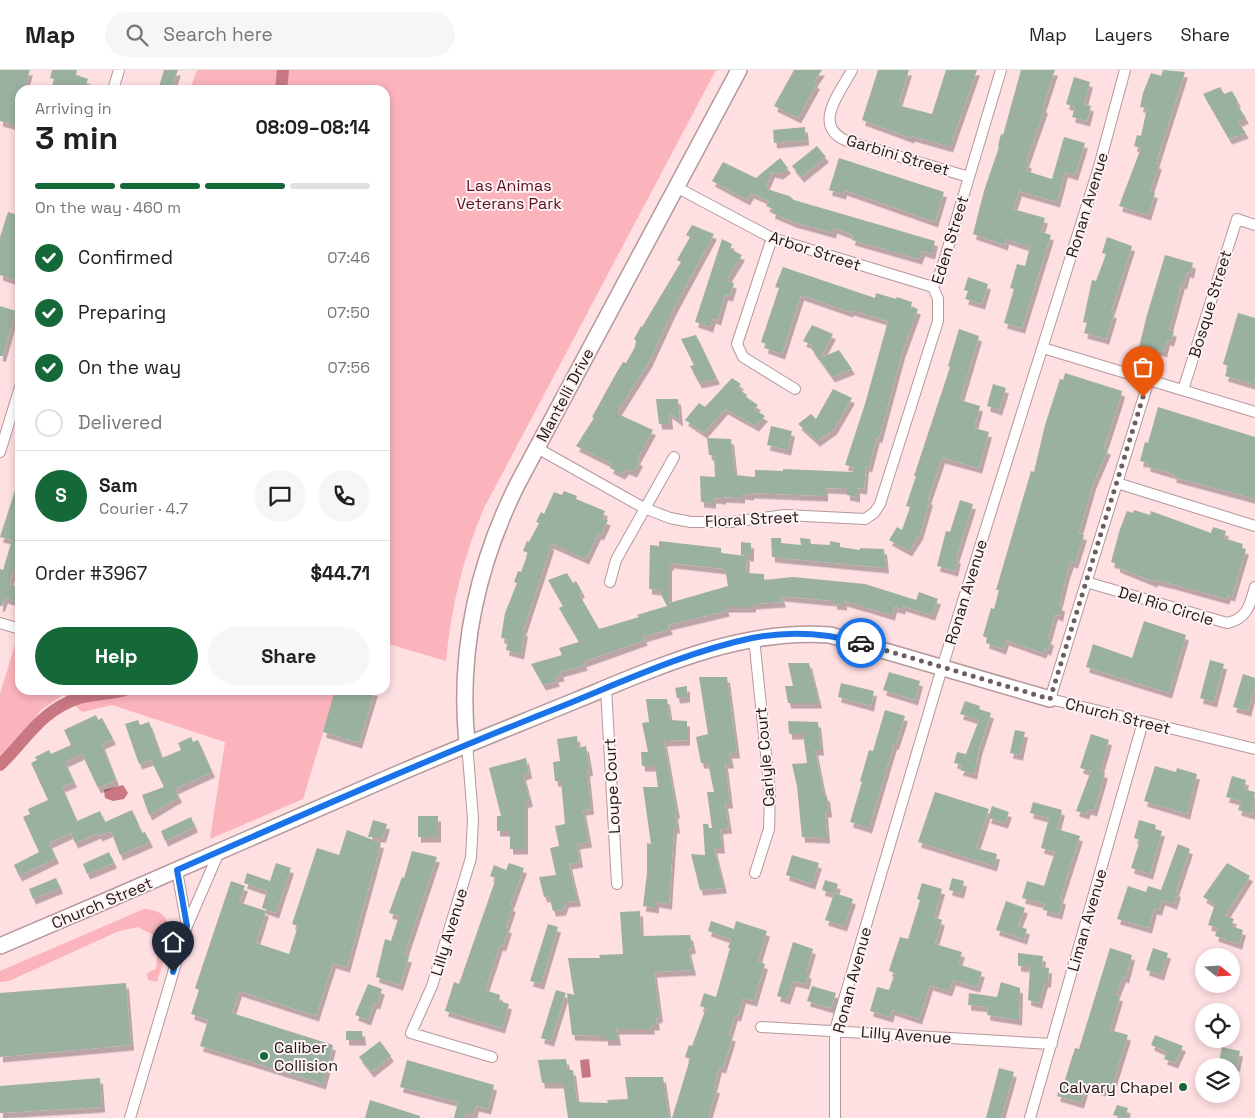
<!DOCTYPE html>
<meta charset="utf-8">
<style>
body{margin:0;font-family:"Space Grotesk",sans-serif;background:#f6f6f6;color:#222;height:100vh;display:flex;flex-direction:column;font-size:19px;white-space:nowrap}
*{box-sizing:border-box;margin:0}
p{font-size:16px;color:#767676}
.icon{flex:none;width:28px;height:28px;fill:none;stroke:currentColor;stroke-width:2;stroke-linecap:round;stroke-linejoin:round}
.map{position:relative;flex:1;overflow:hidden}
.side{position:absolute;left:15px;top:15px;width:375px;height:610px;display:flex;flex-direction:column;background:#fff;border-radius:15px;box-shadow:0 2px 8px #0003}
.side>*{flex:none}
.needle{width:32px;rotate:108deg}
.buttons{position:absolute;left:1195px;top:878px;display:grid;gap:10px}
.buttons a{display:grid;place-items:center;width:45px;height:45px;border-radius:50%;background:#fff;box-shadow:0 2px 8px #0003;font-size:25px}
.pin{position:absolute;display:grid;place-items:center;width:42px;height:42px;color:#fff;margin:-51px -21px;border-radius:50% 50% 50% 0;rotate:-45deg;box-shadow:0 0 5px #0007}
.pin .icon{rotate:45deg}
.courier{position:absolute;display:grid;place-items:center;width:50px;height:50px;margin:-25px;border:4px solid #1a73e8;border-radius:50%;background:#fff;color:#222;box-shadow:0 1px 6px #0007}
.head em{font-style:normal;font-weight:800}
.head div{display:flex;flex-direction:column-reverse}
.head{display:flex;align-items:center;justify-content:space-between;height:85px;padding:0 20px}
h1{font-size:32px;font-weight:800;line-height:38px}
.bar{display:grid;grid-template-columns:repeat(4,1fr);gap:8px 5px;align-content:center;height:60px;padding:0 20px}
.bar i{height:6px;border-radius:4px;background:#e0e0e0}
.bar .current{background:#156838}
.bar p{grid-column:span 4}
.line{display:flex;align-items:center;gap:12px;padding:0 20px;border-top:1px solid #e0e0e0}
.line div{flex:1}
.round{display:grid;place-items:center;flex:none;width:52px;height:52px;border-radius:26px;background:#f6f6f6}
ol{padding:0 20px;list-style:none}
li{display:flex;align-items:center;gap:15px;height:55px}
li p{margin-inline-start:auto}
li .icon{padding:5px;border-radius:50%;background:#156838;color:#fff;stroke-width:4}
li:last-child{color:#767676}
li i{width:28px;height:28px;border:2px solid #e0e0e0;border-radius:50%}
.button{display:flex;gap:10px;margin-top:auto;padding:10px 20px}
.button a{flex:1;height:58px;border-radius:30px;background:#156838;color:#fff;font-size:20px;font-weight:800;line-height:58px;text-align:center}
.button a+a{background:#f6f6f6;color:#222}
header{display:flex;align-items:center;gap:30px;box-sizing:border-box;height:70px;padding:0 25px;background:#fff;border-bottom:1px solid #e0e0e0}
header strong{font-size:24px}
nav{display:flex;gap:28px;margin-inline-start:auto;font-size:18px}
.search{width:350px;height:45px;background:#f6f6f6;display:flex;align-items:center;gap:12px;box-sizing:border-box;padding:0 18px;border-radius:28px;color:#767676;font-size:19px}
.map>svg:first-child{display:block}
</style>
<header>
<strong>Map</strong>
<div class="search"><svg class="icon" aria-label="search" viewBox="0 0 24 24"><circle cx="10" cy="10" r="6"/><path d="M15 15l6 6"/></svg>Search here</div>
<nav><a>Map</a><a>Layers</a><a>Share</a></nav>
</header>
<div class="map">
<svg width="1255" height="1048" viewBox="0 0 1255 1048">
<defs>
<filter id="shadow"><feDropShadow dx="3" dy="5.5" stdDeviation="0" flood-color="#0004"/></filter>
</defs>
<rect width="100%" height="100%" fill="#fedfe2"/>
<path fill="#fbb4bb" d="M197,0H716L484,438C463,487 451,538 446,591L385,573V20H190Z
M20,558V620H336L303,729L210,769L225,672L112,635L82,642L63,625L41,640L12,678L0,687V624Z
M144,839C187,841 164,886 157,912L148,910L147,903L156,899L159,868L138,857L119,861L9,911L0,912V901Z"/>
<path fill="#c97781" d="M123,715L128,723L124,729L113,731L105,728L104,720Z
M589,989L591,1007L582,1008L580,990Z"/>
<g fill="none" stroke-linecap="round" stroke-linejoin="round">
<path stroke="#c97781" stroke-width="12" d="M281,20L283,0
M0,695C27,669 40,641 79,628C94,624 111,624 125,620"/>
</g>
<path fill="#9bb1a0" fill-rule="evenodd" filter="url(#shadow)" d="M0,0H30L24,20H20L18,56L0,51Z
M52,0H77L76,5L88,9L84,20H51L54,9L50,8Z
M164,0H178L171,20H158Z
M794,0H822L814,12L817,14L798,48L774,36Z
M878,0H909L899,32L902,33L901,36L932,44L946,0H977L950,77L912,66L911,68L862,50Z
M1021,0H1055L1043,37L1045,38L1026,92L1029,93L1026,101L1052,109L1064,67L1085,73L1075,105L1065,102L1057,132L1019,121L1013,139L1045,148L1041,162L1051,165L1022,258L1004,253L1014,219L1010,218L1017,194L1025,196L1030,177L1006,169L1005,175L973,164L984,121L999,77L998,76L1001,64L1003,65Z
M1163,0L1185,2L1156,93L1159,94L1150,121L1155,123L1148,145L1119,136L1141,78L1134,76L1137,65L1141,66L1147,38L1140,37L1143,23L1151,3L1161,6Z
M1074,7L1090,12L1084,34L1091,36L1087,51L1072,47L1075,37L1066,34Z
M1220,17L1224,24L1232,21L1238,32L1236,33L1246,48L1238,52L1246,63L1229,69L1203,24Z
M805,57L806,70L774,73L773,60Z
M817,76L826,87L801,107L792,96Z
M780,88L788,98L780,104L772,102L766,116L767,119L789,126L794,130L935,171L932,184L922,181L919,189L852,170L853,165L834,158L833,163L793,152L772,143L773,139L766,136L769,131L751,123L747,130L712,111L723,92L756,108Z
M839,88L944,122L935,152L844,120L843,124L829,120Z
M8,142L20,146V203L18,211L0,205V167Z
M692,155L714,164L674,238L649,292L618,341V344L653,360L637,389L640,391L634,402L626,399L622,404L610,398L612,394L576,376L594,348L592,347L618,300L623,292L626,293L635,277L636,271L634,269L641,256L642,257L681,192L677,190L690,167L686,165Z
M1107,167L1132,176L1111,242L1114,243L1106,269L1084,263L1087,253L1083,252L1092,210L1096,211L1106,184L1102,183Z
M722,169L732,174L730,179L742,185L726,211L734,213L730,226L725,225L718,250L713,248L710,257L695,252Z
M1165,185L1193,193L1191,203L1187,202L1184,214L1182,213L1169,260L1174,261L1171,271L1167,270L1164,282L1158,280L1156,286L1138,281L1147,245Z
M783,197L875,228L876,223L896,229L897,227L912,232L911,237L918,239L902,283L879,368L877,367L869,397L866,396L864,419L857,418V427L847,425V419L825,418V426L751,423V425L742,424V428L723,427V429L713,428V433L701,432L700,406L715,407L714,385H709L707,368L731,369L735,405L755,407V400L783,401V399L853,402L854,397L845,395L865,334L888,251L851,240L850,242L801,225L782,284L765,278L766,274L761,272L779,218L775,217Z
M968,207L988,214L982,234L965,229L968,221L964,220Z
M0,236L16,241L3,286H0Z
M1238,243L1255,248V315L1225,306L1228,296L1223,294Z
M812,255L833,264L820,288L839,280L852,299L832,307L811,278L812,275L803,271Z
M959,259L979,266L960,330L980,336L974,358L989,362L979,398L942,388L928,429L930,430L920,464L909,481L889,470L897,457L902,460L910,437L906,436L916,406H914L950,297L948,296Z
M696,265L717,309L699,313L690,296L694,295L681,269Z
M1065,303L1122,321L1121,326L1104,378L1108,379L1093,414L1079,463L1084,465L1075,493L1071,492L1067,503L1059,535L1062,536L1060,546L1055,544L1048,569L1051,570L1048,580L1045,579L1043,583L1006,570L1003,579L986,573L987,568L983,566L991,538L994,539L999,520H996L1031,401L1034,402L1045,355L1060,309L1063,310Z
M732,308L741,314L737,318L747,325L746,327L758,335L754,339L765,346L756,356L725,339L704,363L685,350L699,333L705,337Z
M993,314L1006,318L999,340L987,336Z
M833,319L852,328L834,359L817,371L798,354L811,344L816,349Z
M656,329H678L680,351L669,343L670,354H659Z
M1158,337L1255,367V429L1173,407L1174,404L1147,396L1148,393L1140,391L1145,372L1148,373Z
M771,356L792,361L788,380L767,375Z
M17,414H20V492L17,491L9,514L20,517V533L5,528L2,536H0V499L3,500L12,470L0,467Z
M564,421L577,426L576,429L605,441L602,448L608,450L601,465L598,464L586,489L550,473L551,476L523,561H525L521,584L506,580L508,569L501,568L505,543L517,513L514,512L518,501L521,502L528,483L523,481L527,471L529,472L539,453L536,452L541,442L544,444L554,422L562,425Z
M960,430L973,434L956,488H958L955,501L937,496L946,461L950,462Z
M1134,440L1150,445L1151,441L1211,463L1213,457L1226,461L1224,468L1243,474L1242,478L1246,479L1232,526L1228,525L1226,529L1172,514L1155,510L1154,512L1117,497V494L1111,492L1120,459L1127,441L1133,443Z
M771,468H781V473L801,475L800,468L810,469L811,474L830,475V471L840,473V477L860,480V478L884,479L886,498L772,487Z
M659,471L721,478V483L747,486L746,503L764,504V510L793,507L865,514L916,530L919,522L938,529L932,545L903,536L902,539L894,537L892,545L844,531V535L834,534V531L781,526L783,532L753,534V537H725L727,541L668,555L670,559L643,567L645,570L583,592L585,595L560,602L562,606L555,607L557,611L543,615L531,594L562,585L559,578L579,572L559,538L563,536L548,510L567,503L573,513L576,511L582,522L579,524L599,559L639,547L637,545L667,536L659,520L649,519L650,475L659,476ZM671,493L725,499L728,516L669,533V495H671Z
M741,472L751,473V486L741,485Z
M1144,551L1186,565L1169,623L1086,597L1093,574L1132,588Z
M1210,590L1224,594L1214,632L1200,628Z
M788,593H809L819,633H788L785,616H793Z
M889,602L920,611L915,630L883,620Z
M1243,604L1255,608V616L1248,641L1233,637Z
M699,607H727L737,683H729L731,693H725L730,733H725L729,758L720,759L722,778H714L724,818L700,820L691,784L705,785L703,754H708L709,758H712L707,722H714L708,693H701L696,667L708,664Z
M841,613L874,621L871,636L838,627Z
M687,616V627L677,628L675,618Z
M335,620H375L359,673L323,662Z
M646,629H667L670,650L687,651V670L664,671L677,743H675L677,758H674L669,834L656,832V838L643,836L647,803V773L651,774L643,717H658L655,696H642L641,682H648L642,653L649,652Z
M965,631L980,636L979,639L991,643L979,680L974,704L960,700L962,695L954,693L957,682L966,684L979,650L960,644Z
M885,640L905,646L896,674H894L869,758L850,752L862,712L860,711L869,680L873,681Z
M96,645L98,650L102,648L113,669L102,674L116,710L98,718L82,684L65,692L74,712L62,717L77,751L100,741L105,752L132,740L142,763L145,762L150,772L120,785L111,761L99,766L98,763L75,773L71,763L49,773L56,788L19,806L14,795L39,782L23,747L30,744L28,739L48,730L31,693L37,690L35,687L49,680L51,684L71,675L64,660Z
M138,650L140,655L149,652L162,688L181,680L178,673L191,667L193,672L198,670L212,702L175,719L179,727L149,745L142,725L164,717L151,690L139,694L125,654Z
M788,651L818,652L821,680H815L824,725L827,726L829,742H825L827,768L802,767L797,716L792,694L807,693L803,664H789Z
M1015,660L1025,662L1020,685L1010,683Z
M1091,664L1109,670L1100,701L1105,703L1094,741L1088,739L1086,744L1076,741L1091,701L1080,698Z
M577,666L578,678L586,676L590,700L587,701L591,739L583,740L589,772L577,774L580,792L569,794L578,831L566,832L563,840L553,841L549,826L544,827L539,807L556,805L550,778L559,776L555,756L565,754L561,711H555L553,692L560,691L557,669Z
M526,688L529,703L523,705L530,731L525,733V779H510V761H497V746H501L489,698Z
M1155,696L1176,702L1177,698L1197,704L1187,744L1144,731Z
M1232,706L1246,710L1244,719L1255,722L1252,744L1238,740L1241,731L1226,727Z
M935,722L989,739L976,778L997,784L994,796L918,772Z
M1033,732L1062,740L1057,759L1080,766L1060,828L1063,829L1059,844L1043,840L1045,834L1022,828L1027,811L1044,816L1055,782L1041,778L1049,748L1030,743Z
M992,736L1009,742L1005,753L988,748Z
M418,746H438V767H418Z
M191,747L195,757L165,771L161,761Z
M373,750L387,754L383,767H368Z
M1139,750L1156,755L1155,759L1162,761L1150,804L1131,798L1140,770L1134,768Z
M347,760L381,773L347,897L333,893L316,946L239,921L232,943L333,975L323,1014L200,976L208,950L191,944L199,920L195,918L231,811L245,816L239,832L266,841L256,873L289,884L298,856L292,854L317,778L339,785Z
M1178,774L1190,779L1176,821L1178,822L1174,834L1162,830L1159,840L1154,839L1149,858L1117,849L1128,816L1146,822L1148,816L1161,820Z
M412,781L437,787L404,886L409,887L400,915L376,907L385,869L391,871L399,846L389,843L402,807L404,808Z
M109,782L114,793L87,804L83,794Z
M792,785L819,793L812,814L786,805Z
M276,793L291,798L276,843L262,838L267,821L244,813L247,803L270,811Z
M509,793L524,798L510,836H513L506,857L509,858L503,876L500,875L485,920L500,925L499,931L509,934L502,958L445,941L454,912L459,914L496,808L490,806L494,795L506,800Z
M1227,793L1250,806L1225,846L1234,849L1231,856L1243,860L1239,874L1215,866L1218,858L1208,855L1215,834L1203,827Z
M56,808L60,818L33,829L29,819Z
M952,808L964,811L961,823L949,820Z
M825,810L838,814L835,823L853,829L844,856L825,850L834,824L822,820Z
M922,813L942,819L934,847L942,850L935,874L962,882L958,894L982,902L977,917L953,910L949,921L930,915L919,949L892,940L890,947L870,941L877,917L889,920L895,903L889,901L892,891L900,867L908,869L920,830L917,829Z
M1006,831L1025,838L1018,856L1027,859L1024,869L996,860Z
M640,841L641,866L690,865L693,878L688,879L693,900L654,902L660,947L656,948L657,955H651L652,959H616L618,970H605V966L572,965L567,923L574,925L568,888H600L599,885L623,884L620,842Z
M711,851L734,859L736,851L767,861L758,891L765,894L754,931L743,928L738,946L735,945L729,965L733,966L723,998L719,997L714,1017L717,1018L708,1048H672L690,989L685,987L689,975L692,976L706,938L700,936L704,923L716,927L730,878H728L731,869L708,861Z
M548,854L558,857L541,914L530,911Z
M793,872L813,879L806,903H809L806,914L793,911L787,929L777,926Z
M1110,878L1132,885L1126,908L1123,907L1116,925L1120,926L1110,960L1128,965L1110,1023L1086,1016L1081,1033L1057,1026L1061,1015L1063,1016L1075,978L1079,979Z
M1153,878L1168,883L1161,905L1146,900Z
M1018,883L1043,886L1042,897L1049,898L1048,912H1045L1039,933L1028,930L1030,897L1018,896Z
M1001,912L1020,918L1019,950L987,945L988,937L968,935L969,923L997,927Z
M126,913L131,975L0,987V923Z
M368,914L382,919L377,934L374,933L368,950L355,945Z
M812,916L836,923L831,938L807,931Z
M556,920L566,923L551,971L541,968Z
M346,961H362L363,970H346Z
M1155,965L1183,976L1175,993L1164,989L1167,982L1151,975Z
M380,971L391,986L371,1002L359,987Z
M1222,977L1240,981L1237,996H1218Z
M566,989L568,1000H573L577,1032L608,1033L607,1030L628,1029L625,1007H663L669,1048H568L563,1013H542L538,990Z
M407,990L494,1015L488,1039L476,1036L474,1045L466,1043L465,1048H454L458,1032L400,1017Z
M999,998L1014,1002L1001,1048H986Z
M100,1008L102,1037L0,1043V1016Z
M370,1030L420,1046V1048H365Z
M1117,1035L1128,1038L1125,1048L1113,1045Z"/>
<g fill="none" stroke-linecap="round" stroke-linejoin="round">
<g stroke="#b5989b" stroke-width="12">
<path id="street" d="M852,0C840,23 811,56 847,71L969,107
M113,20L119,0
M676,117L772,168L933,217
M772,168L737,274L743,287L795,319
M1043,278L1255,342
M1149,310L1050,629L1255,679
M1183,320L1237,149L1255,155
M537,378L644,438L670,448L691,452H731L785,445L865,449L874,443L880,434L938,251V229L933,217L941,201L1001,0
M0,382L20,317
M1117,413L1255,456
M610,512L616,490L674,387
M1086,512L1227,553C1247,549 1250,535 1255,517
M0,553L20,559
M754,568L770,723L769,759L755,803
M606,618L617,814
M467,673L473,749L471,788L432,916L411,963L492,987
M187,856L219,782
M761,957L1052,974
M130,1048L187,856L177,801
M835,1048V960L942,598L1098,100L1125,0
M1030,1048L1143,652"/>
</g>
<g stroke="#b5989b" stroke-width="18">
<path id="secondary" d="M467,673C458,582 477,496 517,415L739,0
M0,876C132,820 263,763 395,705C455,679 516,655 577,630C657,597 742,558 830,565L1050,629"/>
</g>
<use href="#street" stroke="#fff" stroke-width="10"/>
<use href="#secondary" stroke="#fff" stroke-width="15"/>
</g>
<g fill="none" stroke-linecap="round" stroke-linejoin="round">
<path stroke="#6e5d5f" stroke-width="5" stroke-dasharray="0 9" d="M861,573L1050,629L1143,327"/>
<path stroke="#1a73e8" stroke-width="6" d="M173,902L187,856L177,800C304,744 431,688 560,637C622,612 686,582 752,568C788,561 826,563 861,573"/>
</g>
<g fill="#156838" stroke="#fef2f3" stroke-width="2">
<circle cx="264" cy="986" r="5"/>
<circle cx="1183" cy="1017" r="5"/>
</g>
<g text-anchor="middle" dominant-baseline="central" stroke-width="4" stroke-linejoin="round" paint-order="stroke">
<g font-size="16" fill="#211718" stroke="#fef2f3">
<text transform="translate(898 85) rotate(17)">Garbini Street</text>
<text transform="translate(1087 135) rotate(-73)">Ronan Avenue</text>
<text transform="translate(950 170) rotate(-73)">Eden Street</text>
<text transform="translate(815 181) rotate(18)">Arbor Street</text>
<text transform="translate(1210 234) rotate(-73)">Bosque Street</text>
<text transform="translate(565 325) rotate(-62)">Mantelli Drive</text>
<text transform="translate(752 449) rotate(-3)">Floral Street</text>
<text transform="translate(966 522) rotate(-73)">Ronan Avenue</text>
<text transform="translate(1166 536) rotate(17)">Del Rio Circle</text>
<text transform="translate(1118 646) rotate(14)">Church Street</text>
<text transform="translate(765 687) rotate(-95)">Carlyle Court</text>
<text transform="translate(612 716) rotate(-93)">Loupe Court</text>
<text transform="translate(102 833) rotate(-23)">Church Street</text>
<text transform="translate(1087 850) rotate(-74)">Liman Avenue</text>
<text transform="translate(449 862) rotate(-73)">Lilly Avenue</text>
<text transform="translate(852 910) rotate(-75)">Ronan Avenue</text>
<text transform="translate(906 965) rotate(4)">Lilly Avenue</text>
</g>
<g font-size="16" fill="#5a0f21" stroke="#fef2f3">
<text x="509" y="115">Las Animas<tspan x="509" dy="18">Veterans Park</tspan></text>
</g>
<g font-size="16" fill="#211718" stroke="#fef2f3" text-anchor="start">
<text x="274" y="977">Caliber<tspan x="274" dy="18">Collision</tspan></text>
<text x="1173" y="1017" text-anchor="end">Calvary Chapel</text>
</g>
</g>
</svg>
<div class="buttons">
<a><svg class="needle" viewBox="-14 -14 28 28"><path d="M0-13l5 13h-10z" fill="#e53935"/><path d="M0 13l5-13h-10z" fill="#767676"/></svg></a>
<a><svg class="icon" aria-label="locate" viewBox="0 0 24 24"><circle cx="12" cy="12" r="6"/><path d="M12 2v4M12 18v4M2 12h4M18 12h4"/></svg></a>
<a><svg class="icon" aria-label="layers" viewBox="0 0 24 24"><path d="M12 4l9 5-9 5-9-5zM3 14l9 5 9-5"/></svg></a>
</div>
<div class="pin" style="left:1143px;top:327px;background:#ea580c"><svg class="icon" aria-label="bag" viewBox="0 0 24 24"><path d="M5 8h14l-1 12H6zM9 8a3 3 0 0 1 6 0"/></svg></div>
<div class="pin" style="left:173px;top:902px;background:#1f2937"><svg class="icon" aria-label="home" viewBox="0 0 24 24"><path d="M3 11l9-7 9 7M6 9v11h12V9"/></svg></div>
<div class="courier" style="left:861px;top:573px"><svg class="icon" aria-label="car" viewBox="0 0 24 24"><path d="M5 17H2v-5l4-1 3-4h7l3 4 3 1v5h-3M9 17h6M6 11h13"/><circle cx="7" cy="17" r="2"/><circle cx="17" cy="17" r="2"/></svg></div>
<section class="side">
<div class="head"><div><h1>3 min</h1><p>Arriving in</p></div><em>08:09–08:14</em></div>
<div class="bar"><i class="current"></i><i class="current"></i><i class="current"></i><i></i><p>On the way · 460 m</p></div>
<ol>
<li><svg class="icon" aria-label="check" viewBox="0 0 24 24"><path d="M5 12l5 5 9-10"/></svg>Confirmed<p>07:46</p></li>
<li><svg class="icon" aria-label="check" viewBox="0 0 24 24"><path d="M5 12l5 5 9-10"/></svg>Preparing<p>07:50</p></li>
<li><svg class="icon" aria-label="check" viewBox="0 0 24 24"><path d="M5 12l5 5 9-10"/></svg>On the way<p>07:56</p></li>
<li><i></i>Delivered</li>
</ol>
<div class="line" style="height:90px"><b class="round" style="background:#156838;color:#fff">S</b><div><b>Sam</b><p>Courier · 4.7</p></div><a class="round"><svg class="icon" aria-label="chat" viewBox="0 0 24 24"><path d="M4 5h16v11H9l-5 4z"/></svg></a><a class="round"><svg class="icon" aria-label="phone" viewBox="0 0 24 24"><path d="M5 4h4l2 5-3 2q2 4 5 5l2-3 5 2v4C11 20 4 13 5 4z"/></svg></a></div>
<div class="line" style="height:65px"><div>Order #3967</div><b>$44.71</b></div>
<div class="button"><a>Help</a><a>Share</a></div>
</section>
</div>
